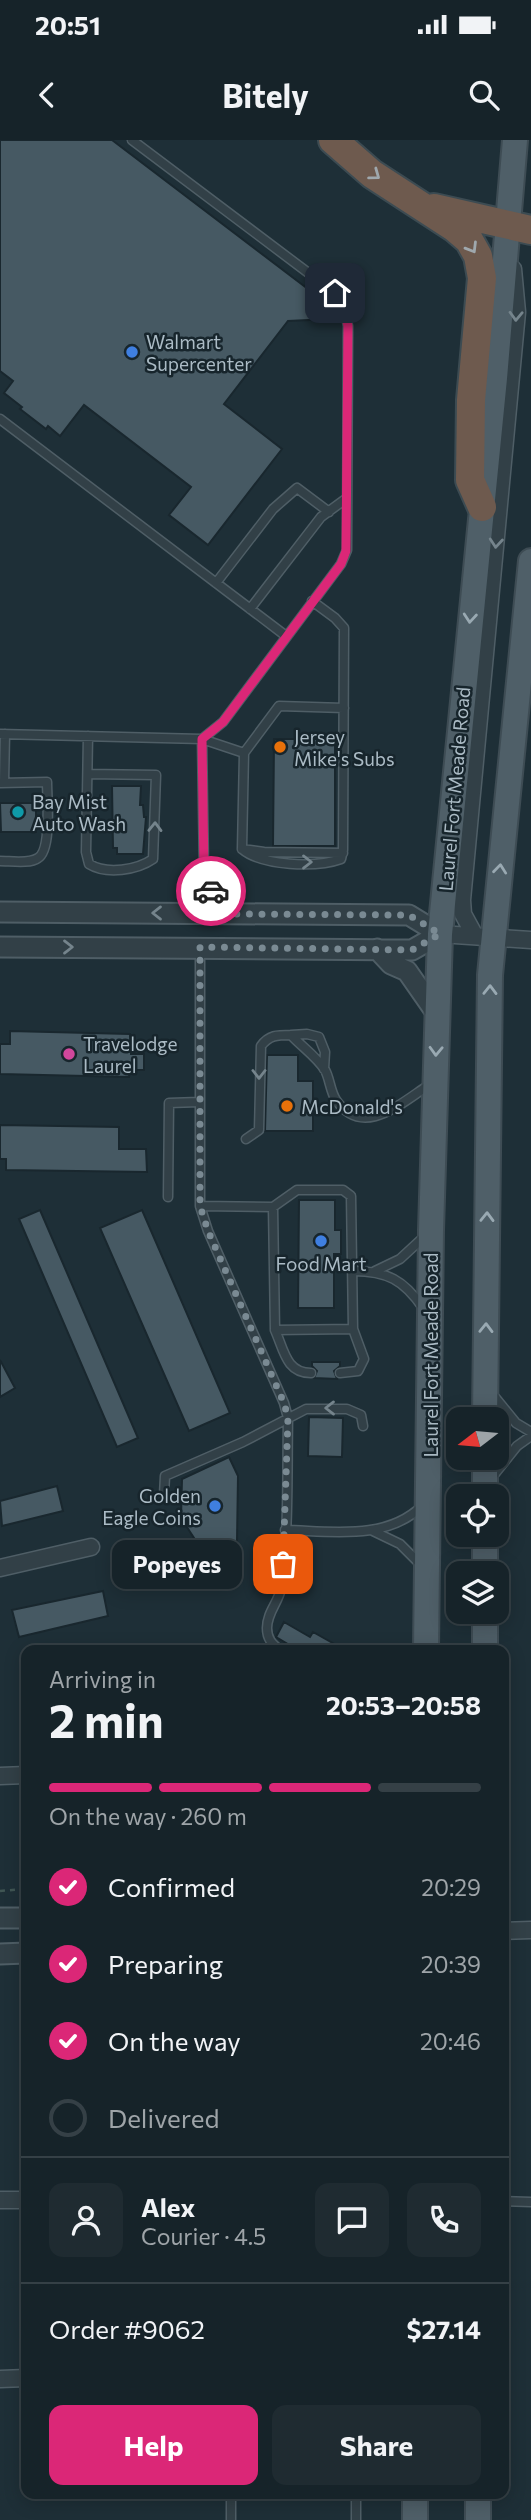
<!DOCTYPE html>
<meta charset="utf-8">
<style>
body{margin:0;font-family:Commissioner,sans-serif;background:#1f2b31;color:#f1f3f6;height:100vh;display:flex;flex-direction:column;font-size:26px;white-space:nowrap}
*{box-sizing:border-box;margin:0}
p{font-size:23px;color:#9ea4a8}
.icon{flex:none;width:38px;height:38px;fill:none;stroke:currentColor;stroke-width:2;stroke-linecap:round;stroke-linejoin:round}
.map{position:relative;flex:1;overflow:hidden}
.panel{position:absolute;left:21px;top:1505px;width:488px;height:854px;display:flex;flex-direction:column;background:#162329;border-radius:14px;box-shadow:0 4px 18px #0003,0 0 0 2px #354046}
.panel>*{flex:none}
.needle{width:46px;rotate:254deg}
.controls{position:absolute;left:446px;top:1267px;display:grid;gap:14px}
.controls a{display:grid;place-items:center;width:63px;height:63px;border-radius:14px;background:#162329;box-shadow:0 4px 18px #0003,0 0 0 2px #354046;font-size:35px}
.pin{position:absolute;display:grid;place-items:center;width:60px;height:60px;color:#fff;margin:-30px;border-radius:14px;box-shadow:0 4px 10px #0006}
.courier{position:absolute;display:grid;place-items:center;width:70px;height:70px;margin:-35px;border:5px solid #db2777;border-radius:50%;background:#fff;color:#222;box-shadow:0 2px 9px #0007}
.bubble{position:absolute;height:49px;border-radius:14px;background:#162329;box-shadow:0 4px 18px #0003,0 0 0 2px #354046;font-size:23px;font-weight:700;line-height:49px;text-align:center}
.summary em{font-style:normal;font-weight:700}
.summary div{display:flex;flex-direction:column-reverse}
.summary{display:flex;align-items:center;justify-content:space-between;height:119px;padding:0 28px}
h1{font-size:46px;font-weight:700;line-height:52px}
.bar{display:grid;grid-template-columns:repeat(4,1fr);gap:10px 7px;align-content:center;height:84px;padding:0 28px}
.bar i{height:9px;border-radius:5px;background:#354046}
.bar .selected{background:#db2777}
.bar p{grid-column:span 4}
.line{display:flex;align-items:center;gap:18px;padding:0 28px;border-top:2px solid #354046}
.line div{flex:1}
.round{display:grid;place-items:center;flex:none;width:74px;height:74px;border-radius:14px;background:#1f2b31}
ol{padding:0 28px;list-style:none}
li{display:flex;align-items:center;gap:21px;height:77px}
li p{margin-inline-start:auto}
li .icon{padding:7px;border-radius:50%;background:#db2777;color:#fff;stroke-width:4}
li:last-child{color:#9ea4a8}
li i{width:38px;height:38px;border:4px solid #354046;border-radius:50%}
.primary-button{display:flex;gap:14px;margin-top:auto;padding:14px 28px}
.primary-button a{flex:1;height:80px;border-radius:14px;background:#db2777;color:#fff;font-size:28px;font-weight:700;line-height:80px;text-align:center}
.primary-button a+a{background:#1f2b31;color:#f1f3f6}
.status{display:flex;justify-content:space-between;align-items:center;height:49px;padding:0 35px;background:#162329;direction:ltr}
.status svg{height:19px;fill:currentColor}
header{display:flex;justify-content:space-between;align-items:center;height:91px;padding:0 28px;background:#162329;font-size:32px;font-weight:700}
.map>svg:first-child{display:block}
</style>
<div class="status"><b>20:51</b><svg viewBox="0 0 49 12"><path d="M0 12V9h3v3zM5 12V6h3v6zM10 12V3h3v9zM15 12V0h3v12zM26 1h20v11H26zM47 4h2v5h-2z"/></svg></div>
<header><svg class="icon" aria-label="back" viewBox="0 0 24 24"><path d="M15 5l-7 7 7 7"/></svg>Bitely<svg class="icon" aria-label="search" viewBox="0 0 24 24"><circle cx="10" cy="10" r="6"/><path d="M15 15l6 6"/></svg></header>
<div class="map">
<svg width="531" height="2380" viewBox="0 0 531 2380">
<rect width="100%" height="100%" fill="#1e2f37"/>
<path fill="#465963" stroke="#19272e" stroke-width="2" d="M0,0H112L329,165L330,179L288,181L224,264L282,309L208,405L169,375L191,347L84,265L60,296L48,286L46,289L20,269L22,267L4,253L13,241L0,231Z
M274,599H335V706H273Z
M112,646H141L140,665H143L144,677H146L143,714H117V708H113Z
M0,663H36V692H1Z
M10,891L130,894L131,914H144V930H130L129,937L0,934V904H10Z
M267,915H298V941H313V991H265Z
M0,985L119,987V1009H146L147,1032L6,1030V1019H0Z
M299,1060H335V1090H341V1114H334V1168H298Z
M40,1070L138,1298L117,1307L19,1079Z
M142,1070L230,1273L189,1291L100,1088Z
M0,1220L15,1248L0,1257Z
M312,1222H340V1226L334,1231L337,1239L314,1238L317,1231L312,1226Z
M309,1277L343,1278L342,1317L308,1316Z
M229,1317L238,1336L237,1402L196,1401L181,1378L182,1339Z
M57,1346L63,1371L2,1386L0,1361Z
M103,1451L108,1476L19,1497L12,1470Z
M284,1482L310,1497L313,1492L345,1510H298L276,1497Z"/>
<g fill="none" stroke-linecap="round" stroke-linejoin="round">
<g stroke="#4f5e66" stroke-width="11">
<path id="service" d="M0,279L286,496
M216,443L273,369L297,348L329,372
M250,469L321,377L347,358
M0,594L202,599L223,582L341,424L347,410L348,186L344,167L335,153L132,0
M88,634L156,635L153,719C137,730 107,735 89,724L86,712L88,596
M0,643L47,642C47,658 52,710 38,718C30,724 11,721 0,721
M4,643L5,594
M242,709C262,726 316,728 341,719L343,710L344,488L335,478L312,461
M242,709L244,613L279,566L344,568
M242,709L264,712L343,713
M225,771L209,748L204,731L202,599L244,613
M200,810V1066L208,1091L284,1263L288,1278C287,1334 289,1392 281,1448C279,1462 267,1472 267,1488C267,1499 272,1504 280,1510
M291,895L307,894L319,897L325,912L324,929
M246,999L259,990L261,906C269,895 277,895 291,895C301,906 317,917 325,930C330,939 330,951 336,960C363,999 401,963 429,945
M297,1050H343L351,1056L353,1189L275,1190L273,1067Z
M168,1057L169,963L199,962
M200,1066L273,1067
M353,1131C387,1131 404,1140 423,1168
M375,1131L400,1119L426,1095
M275,1190C284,1210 286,1233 311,1233
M340,1233L358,1231L364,1219L353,1189
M494,1256L516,1283L531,1292
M493,1336L517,1306L531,1296
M164,1355L165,1336L243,1302L306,1269H347L361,1275L363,1286
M285,1390C331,1391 386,1401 422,1366
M373,1391L400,1404L421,1425
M504,2061L531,2062
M231,2380V2354
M356,2380V2354"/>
</g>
<g stroke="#4f5e66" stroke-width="19">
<path id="minor" d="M440,794L531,800
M475,796L463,774L462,760L517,172L513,129
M0,1428L91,1407
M0,1636L26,1635
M504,1791L531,1790
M0,2060H26
M0,2239L26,2238"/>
</g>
<g stroke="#4f5e66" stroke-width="23">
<path id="tertiary" d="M0,772L409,775L440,794L412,810L0,807
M377,809L391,824L407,831L437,874
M0,1778H26
M0,1814L26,1813"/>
</g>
<g stroke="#3e4c54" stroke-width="28">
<path id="primary" d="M485,1279L490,835L531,421
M485,1356V1318
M485,1433V1395
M426,1510L431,1090L440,794L495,238L515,0
M485,1510V1472
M415,2380V2354
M478,2380V2354"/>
</g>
<g stroke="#3c4b52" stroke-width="32">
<path id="motorway" d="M333,0L372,34L455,88L469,100L478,116L482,138L471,260L470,340L482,367
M434,68L531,90"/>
</g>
<path stroke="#405654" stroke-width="2.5" stroke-dasharray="5 5" stroke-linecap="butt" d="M0,1751L26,1749"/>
<use href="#service" stroke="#324047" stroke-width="8"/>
<use href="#minor" stroke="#324047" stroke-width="16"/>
<use href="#tertiary" stroke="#324047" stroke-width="19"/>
<use href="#primary" stroke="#4f5f68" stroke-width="24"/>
<use href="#motorway" stroke="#6e5a4e" stroke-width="28"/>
</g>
<defs><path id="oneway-chevron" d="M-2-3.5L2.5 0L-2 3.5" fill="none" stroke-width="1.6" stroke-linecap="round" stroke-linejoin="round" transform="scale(1.75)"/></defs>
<g stroke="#9fa8ad">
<use href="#oneway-chevron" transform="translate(375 35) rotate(36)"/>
<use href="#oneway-chevron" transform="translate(472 108) rotate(59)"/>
</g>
<g stroke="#75848c">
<use href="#oneway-chevron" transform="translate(516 176) rotate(92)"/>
<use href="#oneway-chevron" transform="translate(496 403) rotate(95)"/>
<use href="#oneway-chevron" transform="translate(155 687) rotate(-89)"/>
<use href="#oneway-chevron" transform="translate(307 722)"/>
<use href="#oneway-chevron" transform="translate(157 773) rotate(-180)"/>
<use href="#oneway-chevron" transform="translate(68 807)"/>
<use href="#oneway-chevron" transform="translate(259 934) rotate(90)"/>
<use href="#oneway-chevron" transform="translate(330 1268) rotate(-180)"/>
</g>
<g stroke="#99a9b2">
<use href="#oneway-chevron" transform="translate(470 478) rotate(95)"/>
<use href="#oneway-chevron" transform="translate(500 729) rotate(-84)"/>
<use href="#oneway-chevron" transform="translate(490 850) rotate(-89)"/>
<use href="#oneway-chevron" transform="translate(436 911) rotate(92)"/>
<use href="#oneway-chevron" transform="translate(487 1077) rotate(-89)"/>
<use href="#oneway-chevron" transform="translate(486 1188) rotate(-89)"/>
</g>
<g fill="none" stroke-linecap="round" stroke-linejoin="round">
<path stroke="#7a8a93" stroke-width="7" stroke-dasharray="0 12.6" d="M211,751L227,774L409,775L440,794L412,810L200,807V1066L208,1091L284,1263L288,1278L283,1424"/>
<path stroke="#db2777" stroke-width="9" d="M211,751L204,731L202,599L223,582L341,424L346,411L348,186L344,167L335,153"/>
</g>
<g fill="#3f7fe0" stroke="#17252c" stroke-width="2.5">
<circle cx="132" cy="212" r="7"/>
<circle cx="321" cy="1101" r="7"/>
<circle cx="215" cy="1366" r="7"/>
</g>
<g fill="#e8710a" stroke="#17252c" stroke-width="2.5">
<circle cx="280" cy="607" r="7"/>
<circle cx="287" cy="966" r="7"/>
</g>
<circle fill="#0f9aa8" stroke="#17252c" stroke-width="2.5" cx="18" cy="672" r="7"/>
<circle fill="#d1479c" stroke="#17252c" stroke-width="2.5" cx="69" cy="914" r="7"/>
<g text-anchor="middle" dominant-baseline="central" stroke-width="5" stroke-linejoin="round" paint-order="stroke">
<g font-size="19" fill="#abbbc5" stroke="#17252c" text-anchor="start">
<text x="146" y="201">Walmart<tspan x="146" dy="22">Supercenter</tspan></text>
<text x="294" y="596">Jersey<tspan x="294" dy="22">Mike's Subs</tspan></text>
<text x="32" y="661">Bay Mist<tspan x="32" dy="22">Auto Wash</tspan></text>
<text x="83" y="903">Travelodge<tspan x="83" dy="22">Laurel</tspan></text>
<text x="301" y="966">McDonald's</text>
<text x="321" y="1123" text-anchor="middle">Food Mart</text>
<text x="201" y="1355" text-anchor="end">Golden<tspan x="201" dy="22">Eagle Coins</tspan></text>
</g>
<g font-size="19" fill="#abbbc5" stroke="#17252c">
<text transform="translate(454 649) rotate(-85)">Laurel Fort Meade Road</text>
<text transform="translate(430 1215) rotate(-90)">Laurel Fort Meade Road</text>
</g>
</g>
</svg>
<div class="controls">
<a><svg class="needle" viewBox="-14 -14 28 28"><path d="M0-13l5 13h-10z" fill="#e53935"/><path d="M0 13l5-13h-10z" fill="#9ea4a8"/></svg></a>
<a><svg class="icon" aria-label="locate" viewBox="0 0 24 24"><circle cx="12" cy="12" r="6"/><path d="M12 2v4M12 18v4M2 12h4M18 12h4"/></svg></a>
<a><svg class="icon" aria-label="layers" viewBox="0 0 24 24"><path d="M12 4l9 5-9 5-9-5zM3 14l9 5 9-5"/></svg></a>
</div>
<div class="pin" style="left:283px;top:1424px;background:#ea580c"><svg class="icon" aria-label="bag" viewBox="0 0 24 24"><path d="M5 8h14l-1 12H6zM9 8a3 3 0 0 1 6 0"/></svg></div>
<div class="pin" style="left:335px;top:153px;background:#1f2937"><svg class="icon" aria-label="home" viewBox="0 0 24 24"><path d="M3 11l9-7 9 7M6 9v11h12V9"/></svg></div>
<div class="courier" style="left:211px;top:751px"><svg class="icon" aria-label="car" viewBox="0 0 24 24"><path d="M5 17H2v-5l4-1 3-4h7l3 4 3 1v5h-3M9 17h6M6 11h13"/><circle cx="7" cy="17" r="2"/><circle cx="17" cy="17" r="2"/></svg></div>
<div class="bubble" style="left:112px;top:1400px;width:130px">Popeyes</div>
<section class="panel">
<div class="summary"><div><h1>2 min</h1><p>Arriving in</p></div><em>20:53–20:58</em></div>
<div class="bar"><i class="selected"></i><i class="selected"></i><i class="selected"></i><i></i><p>On the way · 260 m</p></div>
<ol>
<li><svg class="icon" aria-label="check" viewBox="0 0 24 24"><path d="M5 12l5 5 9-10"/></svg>Confirmed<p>20:29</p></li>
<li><svg class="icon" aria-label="check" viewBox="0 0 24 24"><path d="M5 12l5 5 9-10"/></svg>Preparing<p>20:39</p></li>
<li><svg class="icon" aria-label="check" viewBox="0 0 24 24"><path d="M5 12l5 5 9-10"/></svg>On the way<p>20:46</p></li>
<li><i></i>Delivered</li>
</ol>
<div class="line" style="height:126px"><a class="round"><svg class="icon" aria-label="person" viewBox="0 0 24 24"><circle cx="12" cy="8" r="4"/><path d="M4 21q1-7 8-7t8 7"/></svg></a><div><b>Alex</b><p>Courier · 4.5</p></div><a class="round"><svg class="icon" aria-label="chat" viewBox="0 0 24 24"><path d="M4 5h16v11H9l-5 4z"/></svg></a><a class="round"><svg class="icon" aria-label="phone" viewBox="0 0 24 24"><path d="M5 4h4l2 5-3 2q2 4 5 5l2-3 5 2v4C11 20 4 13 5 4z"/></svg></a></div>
<div class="line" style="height:91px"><div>Order #9062</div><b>$27.14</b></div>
<div class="primary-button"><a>Help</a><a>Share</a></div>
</section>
</div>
